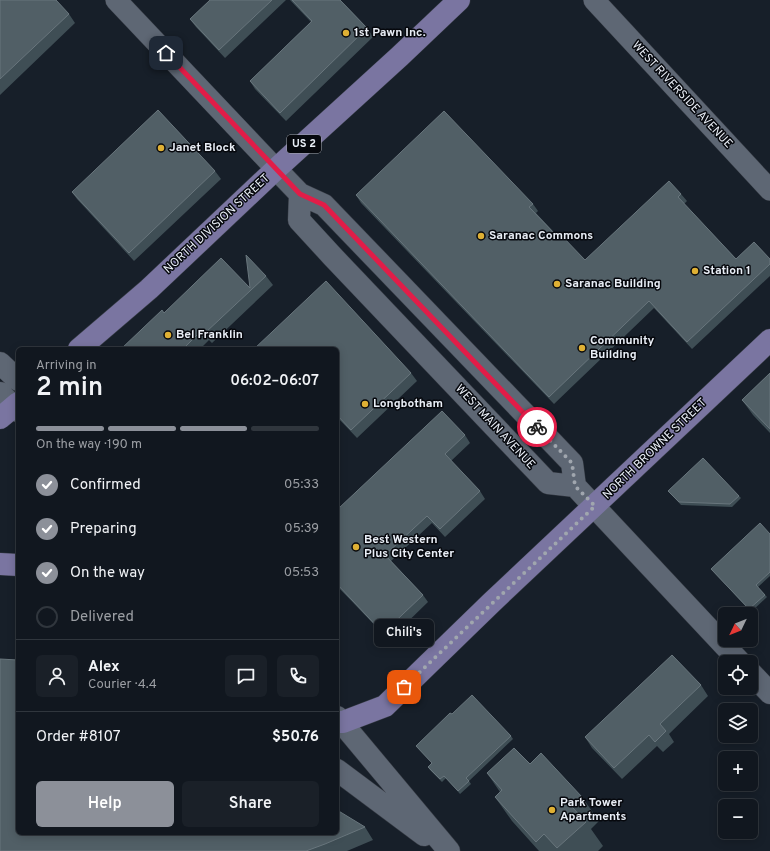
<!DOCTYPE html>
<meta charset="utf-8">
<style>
body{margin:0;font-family:Overpass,sans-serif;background:#1a2028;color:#f1f3f6;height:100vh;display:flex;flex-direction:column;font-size:15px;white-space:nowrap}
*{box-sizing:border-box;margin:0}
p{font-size:13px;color:#9c9fa4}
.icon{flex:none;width:22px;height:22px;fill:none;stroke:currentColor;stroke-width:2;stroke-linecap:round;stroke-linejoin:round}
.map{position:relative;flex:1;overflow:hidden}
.panel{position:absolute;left:16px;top:347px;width:323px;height:488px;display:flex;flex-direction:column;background:#11171f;border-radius:6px;box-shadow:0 2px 10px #0003,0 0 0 1px #30363d}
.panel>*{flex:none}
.needle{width:26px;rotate:227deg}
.controls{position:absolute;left:718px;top:607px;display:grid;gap:8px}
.controls a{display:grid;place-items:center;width:40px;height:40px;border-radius:6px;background:#11171f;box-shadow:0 2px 10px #0003,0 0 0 1px #30363d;font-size:20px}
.pin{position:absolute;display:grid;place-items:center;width:34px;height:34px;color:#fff;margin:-17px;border-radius:8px;box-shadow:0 2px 6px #0006}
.courier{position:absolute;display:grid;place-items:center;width:40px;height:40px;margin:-20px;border:3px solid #e11d48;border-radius:50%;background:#fff;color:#222;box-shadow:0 1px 5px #0007}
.bubble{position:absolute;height:28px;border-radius:6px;background:#11171f;box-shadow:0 2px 10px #0003,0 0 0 1px #30363d;font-size:13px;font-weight:600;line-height:28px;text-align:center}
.overview em{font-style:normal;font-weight:600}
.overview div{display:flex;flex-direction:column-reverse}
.overview{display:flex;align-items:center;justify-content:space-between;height:68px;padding:0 20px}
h1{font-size:26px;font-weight:600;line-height:30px}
.bar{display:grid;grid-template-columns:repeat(4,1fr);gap:6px 4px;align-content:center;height:48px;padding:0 20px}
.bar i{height:5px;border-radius:3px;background:#30363d}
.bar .selected{background:#8c9099}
.bar p{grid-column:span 4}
.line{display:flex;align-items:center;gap:10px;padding:0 20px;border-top:1px solid #30363d}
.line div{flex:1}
.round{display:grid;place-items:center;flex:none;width:42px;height:42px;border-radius:6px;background:#1a2028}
ol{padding:0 20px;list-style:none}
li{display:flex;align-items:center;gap:12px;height:44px}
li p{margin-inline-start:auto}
li .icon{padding:4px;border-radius:50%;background:#8c9099;color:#fff;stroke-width:4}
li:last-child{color:#9c9fa4}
li i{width:22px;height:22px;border:2px solid #30363d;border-radius:50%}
.button{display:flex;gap:8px;margin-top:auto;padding:8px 20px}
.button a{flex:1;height:46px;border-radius:6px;background:#8c9099;color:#fff;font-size:16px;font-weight:600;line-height:46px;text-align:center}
.button a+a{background:#1a2028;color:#f1f3f6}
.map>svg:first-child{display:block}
</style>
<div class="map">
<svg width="770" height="851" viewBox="0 0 770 851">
<rect width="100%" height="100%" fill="#171f29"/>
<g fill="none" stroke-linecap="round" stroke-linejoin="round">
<g stroke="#363b44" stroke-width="22">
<path id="tertiary" d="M116,0L276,169
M594,0L770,190"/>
</g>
<g stroke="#363b44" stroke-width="23">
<path id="secondary" d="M276,169L300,194L324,205L572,463L575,486
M300,194L299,220L333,257L548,483L575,486L740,662
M0,363L18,380
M0,393L18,411
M751,673L770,693
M337,717L449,851
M337,770L424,835"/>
</g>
<g stroke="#363b44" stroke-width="23">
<path id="primary" d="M79,349L149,289L276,169L400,56L459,0
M0,418L18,403
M0,564L18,565
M337,722H343L385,706L491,603L770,340"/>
</g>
<use href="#tertiary" stroke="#5e6774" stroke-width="21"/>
<use href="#secondary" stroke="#5e6774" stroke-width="22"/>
<use href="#primary" stroke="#7a75a1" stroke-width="22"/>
</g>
<path fill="#3f4e55" d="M0,0L69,14L75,23L0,95Z
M210,0H286L225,58L196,27L190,19Z
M290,0H340L367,28L373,37L286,121L255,89L250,81L311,22Z
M215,171L221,179L134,261L77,199L72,192Z
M681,194L687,201L684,204L736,259H770V276L692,349L654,308L554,404L361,203L356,195L533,204L538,211L536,213L558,237L585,260Z
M266,276L273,285L212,343L209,340L200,349H121L164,313L250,288Z
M337,349L411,373L417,381L357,438L337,417Z
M770,373V433L753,415L742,400Z
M465,435L470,443L451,461L480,491L485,499L445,537L432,523L391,561L423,595L428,602L389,640L337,586V505L339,508Z
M668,491L739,496L741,498L732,507L681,505Z
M770,534V576L758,587L767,597L751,612L711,569Z
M701,685L708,696L669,734L674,742L663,752L657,746L622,779L592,748L585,737Z
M452,714L511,736L513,739L469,781L471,784L460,794L446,778L442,782L430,770L428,767L432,763L416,746Z
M530,764L582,797L599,821L591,829L603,846L598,851H539L512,821L495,797L500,792L487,773Z
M365,827L373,840L347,851H0Z"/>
<path fill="#515f66" stroke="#69767d" d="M0,0H56L69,14L0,79Z
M210,0H272L219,50L190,19Z
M292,0H340L367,28L280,113L250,81L312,21Z
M158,110L215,171L129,253L72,192Z
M444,111L533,204L529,207L558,237L561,235L585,260L669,181L681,194L678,197L736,259L754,242L770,259V264L687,342L649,301L549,397L356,195Z
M246,255L266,276L205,333L202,330L183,349H121L162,310L164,313L221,258L250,288Z
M326,281L411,373L351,430L337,415V349H254Z
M770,373V429L742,400Z
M442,411L465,435L445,454L480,491L440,529L427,516L385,555L423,595L383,633L337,584V505L339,508Z
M703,458L739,496L730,504L679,502L668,491Z
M760,523L770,534V572L756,585L765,595L749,609L711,569Z
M672,655L701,685L660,724L666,731L655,742L649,735L614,768L585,737Z
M0,659L18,660V833H337V810L365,827L325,844L306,851H0Z
M472,695L511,736L466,778L469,781L458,791L444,776L440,779L428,767L432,763L416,746L450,713L452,714Z
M514,748L530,764L541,753L582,797L572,807L586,822L557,848L544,834L536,842L495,797L502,790L487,773Z"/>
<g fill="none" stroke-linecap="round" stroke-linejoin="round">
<path stroke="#a0a6ae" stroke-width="4" stroke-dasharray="0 7.2" d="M404,687L595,506L575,486L572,463L537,427"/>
<path stroke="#e11d48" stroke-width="5" d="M166,53L300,194L324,205L537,427"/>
</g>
<g fill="#dfb034" stroke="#06080d" stroke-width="1.5">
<circle cx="346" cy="33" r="4"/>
<circle cx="161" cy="148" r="4"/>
<circle cx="481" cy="236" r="4"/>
<circle cx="695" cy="271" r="4"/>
<circle cx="557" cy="284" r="4"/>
<circle cx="168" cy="335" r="4"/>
<circle cx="582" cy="348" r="4"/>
<circle cx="365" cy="404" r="4"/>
<circle cx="356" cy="547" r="4"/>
<circle cx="552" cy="810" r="4"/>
</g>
<g text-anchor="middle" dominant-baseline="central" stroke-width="3" stroke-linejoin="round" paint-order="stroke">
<rect fill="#06080d" stroke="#a5a9b0" stroke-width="1" x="287" y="135" width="34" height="18" rx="3"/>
<g font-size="11" font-weight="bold" fill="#e9eef6">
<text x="304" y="144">US 2</text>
</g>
<g font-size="12" font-weight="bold" fill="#e9eef6" stroke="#06080d" text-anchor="start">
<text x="354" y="33">1st Pawn Inc.</text>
<text x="169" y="148">Janet Block</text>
<text x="489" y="236">Saranac Commons</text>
<text x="703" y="271">Station 1</text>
<text x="565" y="284">Saranac Building</text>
<text x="176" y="335">Bel Franklin</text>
<text x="590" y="341">Community<tspan x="590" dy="14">Building</tspan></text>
<text x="373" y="404">Longbotham</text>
<text x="364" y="540">Best Western<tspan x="364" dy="14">Plus City Center</tspan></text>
<text x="560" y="803">Park Tower<tspan x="560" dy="14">Apartments</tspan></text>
</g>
<g font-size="12" fill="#e9eef6" stroke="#06080d">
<text transform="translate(682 95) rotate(47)">WEST RIVERSIDE AVENUE</text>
<text transform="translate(217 224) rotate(-43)">NORTH DIVISION STREET</text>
<text transform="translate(495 427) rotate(47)">WEST MAIN AVENUE</text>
<text transform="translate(655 449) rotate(-44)">NORTH BROWNE STREET</text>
</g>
</g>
</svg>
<div class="controls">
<a><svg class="needle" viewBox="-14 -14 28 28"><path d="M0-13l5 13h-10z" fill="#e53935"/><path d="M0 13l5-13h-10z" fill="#9c9fa4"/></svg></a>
<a><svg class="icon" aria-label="locate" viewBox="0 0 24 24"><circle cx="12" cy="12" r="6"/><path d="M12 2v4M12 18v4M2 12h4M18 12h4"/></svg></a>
<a><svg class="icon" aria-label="layers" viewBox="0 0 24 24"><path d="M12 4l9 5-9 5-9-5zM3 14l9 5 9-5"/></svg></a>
<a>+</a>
<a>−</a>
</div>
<div class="pin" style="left:404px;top:687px;background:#ea580c"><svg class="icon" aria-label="bag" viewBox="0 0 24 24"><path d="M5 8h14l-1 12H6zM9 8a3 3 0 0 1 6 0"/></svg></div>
<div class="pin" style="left:166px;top:53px;background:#1f2937"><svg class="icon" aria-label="home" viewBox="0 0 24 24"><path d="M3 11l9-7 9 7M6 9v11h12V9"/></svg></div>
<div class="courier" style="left:537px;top:427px"><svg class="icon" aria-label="bike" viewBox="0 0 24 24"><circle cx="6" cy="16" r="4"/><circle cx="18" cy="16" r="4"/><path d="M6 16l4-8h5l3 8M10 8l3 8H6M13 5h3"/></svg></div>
<div class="bubble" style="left:374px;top:619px;width:60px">Chili's</div>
<section class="panel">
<div class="overview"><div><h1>2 min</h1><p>Arriving in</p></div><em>06:02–06:07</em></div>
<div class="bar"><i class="selected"></i><i class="selected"></i><i class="selected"></i><i></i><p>On the way · 190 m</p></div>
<ol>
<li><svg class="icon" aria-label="check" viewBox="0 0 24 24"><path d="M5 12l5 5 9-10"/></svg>Confirmed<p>05:33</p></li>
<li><svg class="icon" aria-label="check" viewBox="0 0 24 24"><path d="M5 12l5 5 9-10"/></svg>Preparing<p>05:39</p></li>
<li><svg class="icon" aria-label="check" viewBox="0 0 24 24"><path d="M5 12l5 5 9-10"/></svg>On the way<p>05:53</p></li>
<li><i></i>Delivered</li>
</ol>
<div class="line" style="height:72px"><a class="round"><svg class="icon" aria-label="person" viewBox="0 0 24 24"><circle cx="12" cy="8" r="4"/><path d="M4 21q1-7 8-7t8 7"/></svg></a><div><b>Alex</b><p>Courier · 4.4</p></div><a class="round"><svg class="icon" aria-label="chat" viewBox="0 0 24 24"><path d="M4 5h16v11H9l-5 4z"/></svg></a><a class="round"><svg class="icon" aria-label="phone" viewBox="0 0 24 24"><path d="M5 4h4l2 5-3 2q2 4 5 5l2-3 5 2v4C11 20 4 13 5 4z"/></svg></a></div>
<div class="line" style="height:52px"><div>Order #8107</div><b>$50.76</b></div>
<div class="button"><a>Help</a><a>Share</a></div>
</section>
</div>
